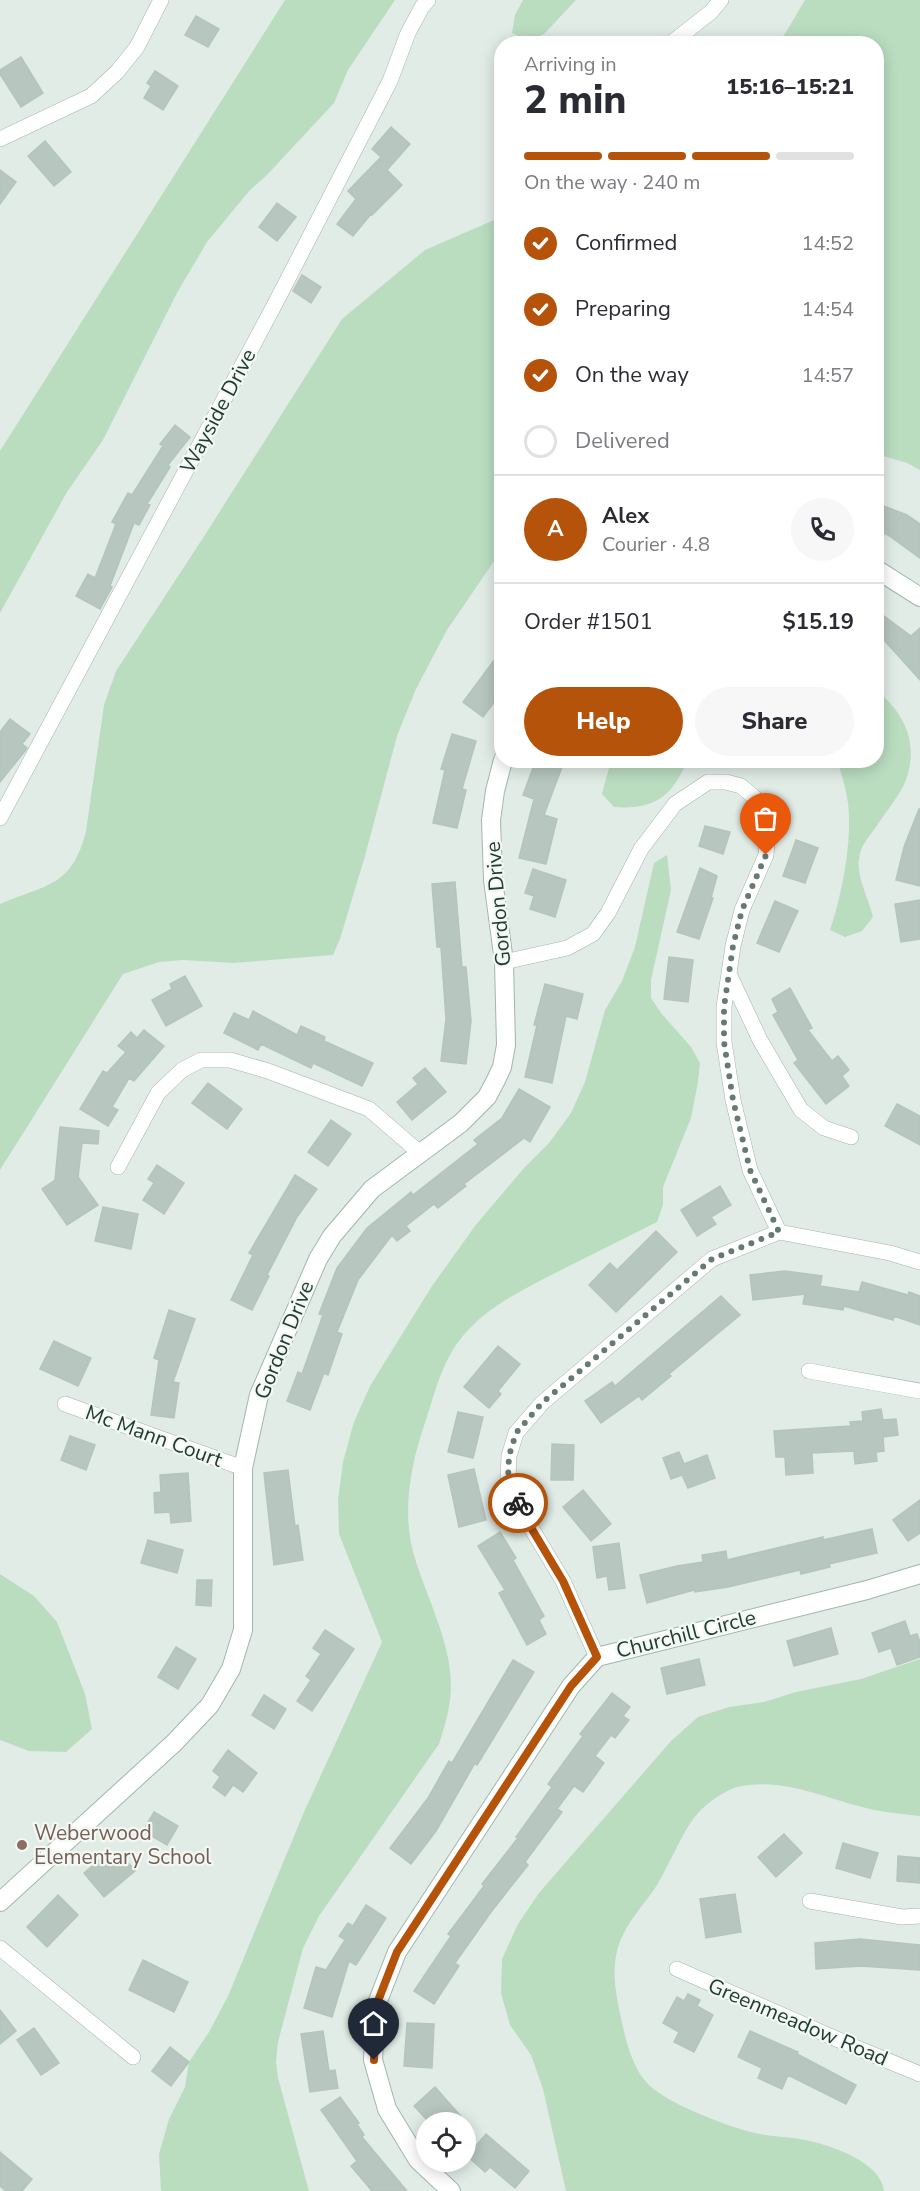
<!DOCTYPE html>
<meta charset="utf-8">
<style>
body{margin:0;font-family:"Nunito Sans",sans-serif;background:#f7f7f7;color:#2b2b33;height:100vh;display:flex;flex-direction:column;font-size:22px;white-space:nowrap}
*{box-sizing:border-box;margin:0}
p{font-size:20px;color:#7c7c81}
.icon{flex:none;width:33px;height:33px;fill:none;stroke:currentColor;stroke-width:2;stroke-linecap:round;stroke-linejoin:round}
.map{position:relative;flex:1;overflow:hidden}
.sheet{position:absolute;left:494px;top:36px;width:390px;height:732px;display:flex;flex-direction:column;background:#fff;border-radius:24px;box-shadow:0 3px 15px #0003}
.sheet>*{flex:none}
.tools{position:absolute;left:416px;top:2112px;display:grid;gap:12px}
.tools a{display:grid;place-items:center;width:60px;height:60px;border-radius:50%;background:#fff;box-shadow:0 3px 15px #0003;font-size:30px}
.pin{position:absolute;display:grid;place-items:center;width:51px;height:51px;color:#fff;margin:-62px -26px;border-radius:50% 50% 50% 0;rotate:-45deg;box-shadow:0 0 6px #0007}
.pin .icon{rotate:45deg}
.courier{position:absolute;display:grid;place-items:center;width:60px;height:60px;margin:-30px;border:4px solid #b45309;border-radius:50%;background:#fff;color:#222;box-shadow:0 2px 8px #0007}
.overview em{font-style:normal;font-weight:800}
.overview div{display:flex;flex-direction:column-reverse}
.overview{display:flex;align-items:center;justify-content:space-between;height:102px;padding:0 30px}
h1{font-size:39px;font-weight:800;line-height:45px}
.bar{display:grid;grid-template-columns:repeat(4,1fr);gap:9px 6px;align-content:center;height:72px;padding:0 30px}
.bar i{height:8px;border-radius:4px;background:#e1e1e2}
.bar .on{background:#b45309}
.bar p{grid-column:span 4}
.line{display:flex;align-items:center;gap:15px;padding:0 30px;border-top:2px solid #e1e1e2}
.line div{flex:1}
.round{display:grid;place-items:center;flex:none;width:63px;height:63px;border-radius:32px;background:#f7f7f7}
ol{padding:0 30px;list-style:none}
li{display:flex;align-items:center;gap:18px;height:66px}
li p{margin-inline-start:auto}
li .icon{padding:6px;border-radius:50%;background:#b45309;color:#fff;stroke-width:4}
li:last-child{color:#7c7c81}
li i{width:33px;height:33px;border:3px solid #e1e1e2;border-radius:50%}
.cta{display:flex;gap:12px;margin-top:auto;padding:12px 30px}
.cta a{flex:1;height:69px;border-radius:36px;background:#b45309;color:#fff;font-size:24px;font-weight:800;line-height:69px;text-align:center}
.cta a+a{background:#f7f7f7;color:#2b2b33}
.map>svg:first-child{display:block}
</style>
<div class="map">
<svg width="920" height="2191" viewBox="0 0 920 2191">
<rect width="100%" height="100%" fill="#e1ece6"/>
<path fill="#baddc0" d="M285,0H395L348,70L334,103L266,176L250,190L207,242L197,259L178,291L103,440L67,492L0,613V451Z
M523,0H576L544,34L528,41L512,33L515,15Z
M805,0H920V470L907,463L876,454V44L776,43L783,37Z
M501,217V551L447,630L416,689L397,736L365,856L340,939L333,955L233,963L183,960L159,962L123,974L0,1170V904C47,884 72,887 86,831L104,705L116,671L203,538L342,319L425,250Z
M876,690C907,715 920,747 904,785C896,800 885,813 876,827C871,834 864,842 861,850C853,873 868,895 873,917L862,931L845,937L830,930C842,895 854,835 847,797C845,785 841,772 837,761L876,760Z
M611,760H687V761C672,797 654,810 614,807L602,794Z
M667,855L671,890L651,980V998L661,1013L691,1047L700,1063L698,1082L691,1118L663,1187V1205L657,1222C627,1237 597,1252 567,1267C529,1287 486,1305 459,1341C440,1366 433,1400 423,1429C410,1468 402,1514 414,1555C426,1597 451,1641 451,1686C451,1705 445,1726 439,1744L319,1916L303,1948L278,2042L276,2062L278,2078L309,2191H161L159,2154L169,2119L185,2087L189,2062L209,2032L228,1996L304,1812L382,1642L339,1534L338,1500L343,1462L354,1422L370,1386L432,1286L475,1226L524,1168L549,1143L571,1113L585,1082L605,1010L622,981L635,947L654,863Z
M0,1574L34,1596L57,1622L85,1694L92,1729L66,1752L29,1751L0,1740Z
M920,1659V1816C905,1814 890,1813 875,1810C831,1801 783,1776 737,1787C730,1789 724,1793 717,1797C693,1813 687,1828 674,1853C668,1864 663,1875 657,1885C644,1905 625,1924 618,1947C611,1971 616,1994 621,2018C626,2041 632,2068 649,2085C669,2104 724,2125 751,2132C768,2137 788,2136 805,2140C831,2145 881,2162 884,2191H566L543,2089L531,2055L510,2025L501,1993L502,1959L518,1924L539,1893L671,1741L698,1717L729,1707L764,1702L796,1692L861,1679Z"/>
<path fill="#b7c6bf" stroke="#b4c5bc" stroke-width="1.5" d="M196,16L219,29L208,47L185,35Z
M21,57L43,93L21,107L0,74V70Z
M155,71L178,86L163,110L144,98L151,86L147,83Z
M391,127L410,144L387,170L402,185L372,215L371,214L353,236L337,224L356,199L348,191L381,157L372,149Z
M45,141L71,172L54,186L28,156Z
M0,170L16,182L0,204Z
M277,203L296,217L277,241L259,227Z
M302,275L321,287L311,303L293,291Z
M175,425L190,437L168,465L170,467L147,504L150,505L139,525L134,523L110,586L112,587L100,609L76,596L88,574L95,578L116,524L112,522L128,493L132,495L163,446L160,444Z
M876,503L907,515L920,524V558L888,535L876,530Z
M876,610L911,636L920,628V680L883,639L876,648Z
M501,651V693L483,717L463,702Z
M10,719L30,734L22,744L27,748L25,751L0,782V732Z
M452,734L476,741L462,789L466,790L457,828L433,823L445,770L441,769Z
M536,760L562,767L544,815L557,819L546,864L519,858L534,799L523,795Z
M919,809H920V886L896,880L904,847Z
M705,826L730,832L723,854L699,846Z
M796,840L818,848L805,883L783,876Z
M700,868L717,876L711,898H713L699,939L677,932Z
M533,869L566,880L555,917L530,909L534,896L525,893Z
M455,882L462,967H466L471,1021L466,1064L441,1061L446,1019L441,947H437L432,884Z
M920,900V939L901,942L895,904Z
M775,901L798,911L779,952L757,943Z
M669,957L693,960L688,1002L664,999Z
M185,976L202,1006L166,1026L152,1000L172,989L170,984Z
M545,984L583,994L577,1019L566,1016L552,1083L525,1077L537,1025H534Z
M790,988L812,1028L808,1030L832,1061L838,1056L849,1070L842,1076L849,1086L826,1104L794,1063L798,1060L773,1015L778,1012L772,999Z
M253,1011L297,1035L301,1026L325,1037L324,1041L373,1063L362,1086L313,1063L311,1068L261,1044L258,1050L224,1033L234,1013L249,1020Z
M144,1030L164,1046L134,1081L129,1078L112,1107L118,1110L108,1126L80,1109L103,1071L107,1073L126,1052L118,1046L131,1032L137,1038Z
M425,1068L446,1092L412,1120L397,1102L418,1084L413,1078Z
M208,1083L242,1109L227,1129L192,1103Z
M519,1089L550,1107L530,1142L524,1138L464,1184L466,1186L438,1208L434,1204L406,1226L410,1231L397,1241L392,1235L358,1280L337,1332L342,1334L328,1375L324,1373L310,1410L287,1401L298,1372L302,1374L323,1315L319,1314L337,1268L367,1228L411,1192L413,1195L478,1144L474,1140L502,1118Z
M897,1104L920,1116V1145L885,1126Z
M331,1120L351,1134L328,1166L308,1152Z
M60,1127L99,1131L98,1144L82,1143L78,1177L98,1205L67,1225L42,1189L55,1180Z
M157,1165L184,1183L164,1214L143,1200L154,1183L148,1179Z
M295,1175L317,1189L297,1217L267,1275L269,1276L252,1310L231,1300L253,1255L249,1253Z
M720,1186L731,1205L711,1217L716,1224L697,1236L681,1210Z
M103,1207L138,1214L131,1249L95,1241Z
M656,1231L677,1252L616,1312L589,1285L610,1263L617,1270Z
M785,1271L822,1276L820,1286L859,1292L862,1282L908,1295L909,1292L920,1296V1325L894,1316L893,1320L844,1306L843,1310L803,1304L805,1294L753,1300L750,1275Z
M721,1296L740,1315L669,1374L671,1376L642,1400L639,1396L601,1423L585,1401L612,1382L615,1386Z
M169,1310L195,1319L173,1382L179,1383L174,1418L151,1415L159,1360L154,1358Z
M54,1341L91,1358L78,1386L40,1369Z
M498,1346L520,1364L498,1391L501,1394L489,1408L464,1387Z
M881,1409L883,1420L896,1419L898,1435L883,1437L884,1451L876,1452L877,1461L855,1464L854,1451L812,1453L813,1473L786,1475L785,1457H776L774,1431L851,1426L850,1422L863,1421L862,1412Z
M458,1412L483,1417L473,1458L448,1452Z
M70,1436L95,1445L86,1470L61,1460Z
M552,1444L574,1445L573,1480H551Z
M679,1452L684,1464L707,1455L715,1478L688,1488L682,1475L671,1479L663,1458Z
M474,1469L486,1520L459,1527L448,1475Z
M288,1470L295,1526L298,1525L303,1560L274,1565L264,1473Z
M188,1473L191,1521L171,1523L170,1512L155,1513L154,1493L161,1492L160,1475Z
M583,1490L611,1524L591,1541L563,1507Z
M920,1500V1533L908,1541L893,1520Z
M872,1529L877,1553L829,1564L830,1567L801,1574L800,1570L728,1587L695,1592L694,1590L647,1603L640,1575L677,1566L703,1562L702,1555L726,1551L727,1560L823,1537V1540Z
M500,1532L516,1558L513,1560L544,1616L539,1620L546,1634L527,1645L499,1593L505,1590L478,1546Z
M148,1540L183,1550L177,1573L141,1563Z
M619,1543L625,1588L609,1590L607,1576L597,1578L593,1547Z
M197,1580H212L211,1606L196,1605Z
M905,1621L910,1636L917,1634L920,1642V1657L897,1665L891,1648L879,1652L872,1633Z
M831,1628L838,1654L794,1666L787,1641Z
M325,1630L354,1649L312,1711L297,1701L311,1680L306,1676L321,1654L313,1648Z
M176,1647L196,1659L178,1689L158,1677Z
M699,1659L705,1685L667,1694L661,1668Z
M513,1660L534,1672L477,1765L475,1763L436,1831L411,1864L390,1848L428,1798L449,1761L452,1763Z
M612,1693L630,1707L623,1716L629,1720L615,1738L611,1735L595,1756L604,1763L583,1792L574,1786L557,1809L562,1812L525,1862L528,1865L491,1912L455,1963L459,1966L434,2004L414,1991L451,1936L448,1934L484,1886L482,1884L518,1838L516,1837L552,1787L548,1784L583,1736L580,1734Z
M264,1695L286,1709L274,1729L252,1715Z
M228,1750L257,1773L243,1792L233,1785L225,1796L213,1787L220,1777L213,1771Z
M154,1812L178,1826L167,1845L143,1831Z
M784,1834L802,1853L776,1877L758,1857Z
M843,1843L878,1853L870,1878L836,1868Z
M120,1853L135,1871L104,1897L84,1873L99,1860L104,1867Z
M898,1856L920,1858V1883L897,1881Z
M735,1894L741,1932L706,1938L700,1899Z
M58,1895L78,1915L47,1947L27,1927Z
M366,1905L386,1918L356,1965L349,1961L332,2017L304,2008L316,1967L326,1970L345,1940L339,1936L348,1923L353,1926Z
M860,1939L920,1945V1970L861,1966L816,1969L815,1943Z
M143,1960L188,1982L174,2012L129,1990Z
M688,1994L700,2000L697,2006L713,2015L694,2052L674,2042L679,2032L663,2023L677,1997L684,2001Z
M0,2010L16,2031L0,2044Z
M407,2023L434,2024L432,2068L404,2066Z
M34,2028L59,2063L41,2075L17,2040Z
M323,2031L329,2071L335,2070L338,2088L310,2092L301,2034Z
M750,2031L798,2052L797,2054L856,2085L846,2104L788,2075L782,2089L758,2078L762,2068L738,2057Z
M170,2047L189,2062L171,2086L152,2071Z
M435,2087L466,2122H429L414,2106Z
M340,2097L359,2123L357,2124L364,2135L362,2137L407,2191H372L351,2166L357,2161L321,2110Z
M486,2134L529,2171L515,2188L490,2167L485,2172L467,2156Z
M0,2152L32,2179L22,2191H6L0,2186Z"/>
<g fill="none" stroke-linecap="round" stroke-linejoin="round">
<g stroke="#a4b4ad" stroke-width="16">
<path id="street" d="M670,44L711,12L721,0
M0,139L91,96L117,72L137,47L161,0
M0,818L275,304L390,81L408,33L422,7L428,0
M504,962L567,948L593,934L608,913L641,849L675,804L708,782H726L741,786L754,797L763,809L768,831L766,855L742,910L733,946L724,1007V1042L733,1100L750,1170L779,1232
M729,974L760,1040L801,1110L824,1128L851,1137
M118,1167L158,1093L182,1070L201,1060H230L268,1071L369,1109L420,1153
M809,1371L920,1391
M65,1404L243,1468
M597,1657L563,1581L524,1516L508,1479L509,1456L516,1433L542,1403L712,1259L779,1232L890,1253L920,1262
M810,1901L902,1917L920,1916
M0,1948L133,2057
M677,1969L857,2048L920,2074"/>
</g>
<g stroke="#a0b7ad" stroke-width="20">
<path id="secondary" d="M876,569L920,597
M0,1902L174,1743L210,1705L231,1669L243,1630V1468L259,1395L318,1259L332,1236L372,1189L461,1123L487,1097L496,1080L502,1067L506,1045L504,962L493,880L491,820L495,791L503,760
M451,2191L418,2160L387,2109L373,2060L376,2006L397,1952L571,1686L597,1657L867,1590L920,1574"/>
</g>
<use href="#street" stroke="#fff" stroke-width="15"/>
<use href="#secondary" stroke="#fff" stroke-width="18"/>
</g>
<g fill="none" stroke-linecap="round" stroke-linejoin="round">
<path stroke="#657a72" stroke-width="6" stroke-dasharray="0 10.8" d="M518,1503L508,1479L509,1456L516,1433L542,1403L712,1259L779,1232L750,1170L733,1100L724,1042V1007L733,946L742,910L766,855"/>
<path stroke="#b45309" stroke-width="8" d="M374,2060L376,2006L397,1952L571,1686L597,1657L563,1581L524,1516L518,1503"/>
</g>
<circle fill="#8d6e63" stroke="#f2f8f4" stroke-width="2" cx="22" cy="1845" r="6"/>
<g text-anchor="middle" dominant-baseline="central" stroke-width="4.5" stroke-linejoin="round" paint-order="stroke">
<g font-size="21" fill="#223c33" stroke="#f2f8f4">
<text transform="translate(218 411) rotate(-62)">Wayside Drive</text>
<text transform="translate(498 904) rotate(-95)">Gordon Drive</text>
<text transform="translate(284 1340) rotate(-68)">Gordon Drive</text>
<text transform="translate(154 1436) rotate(20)">Mc Mann Court</text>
<text transform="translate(686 1634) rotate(-14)">Churchill Circle</text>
<text transform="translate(798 2022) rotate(23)">Greenmeadow Road</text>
</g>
<g font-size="21" fill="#785e54" stroke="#f2f8f4" text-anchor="start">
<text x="34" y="1833">Weberwood<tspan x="34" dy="24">Elementary School</tspan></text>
</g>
</g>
</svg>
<div class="tools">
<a><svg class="icon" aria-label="locate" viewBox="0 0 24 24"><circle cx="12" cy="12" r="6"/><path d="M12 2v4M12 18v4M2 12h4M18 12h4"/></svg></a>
</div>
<div class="pin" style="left:766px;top:855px;background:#ea580c"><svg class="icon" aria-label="bag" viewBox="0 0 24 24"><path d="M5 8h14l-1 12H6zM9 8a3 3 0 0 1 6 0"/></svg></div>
<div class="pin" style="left:374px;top:2060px;background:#1f2937"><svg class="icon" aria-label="home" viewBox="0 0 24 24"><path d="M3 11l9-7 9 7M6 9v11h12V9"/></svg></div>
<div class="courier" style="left:518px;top:1503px"><svg class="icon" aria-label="bike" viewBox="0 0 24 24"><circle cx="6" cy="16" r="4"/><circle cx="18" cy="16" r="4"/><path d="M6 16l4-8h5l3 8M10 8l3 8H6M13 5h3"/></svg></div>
<section class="sheet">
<div class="overview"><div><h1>2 min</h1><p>Arriving in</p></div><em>15:16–15:21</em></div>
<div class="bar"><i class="on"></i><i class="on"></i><i class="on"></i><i></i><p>On the way · 240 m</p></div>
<ol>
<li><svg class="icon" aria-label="check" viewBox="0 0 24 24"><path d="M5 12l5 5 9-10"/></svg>Confirmed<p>14:52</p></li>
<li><svg class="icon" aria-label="check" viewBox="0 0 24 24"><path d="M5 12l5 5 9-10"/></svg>Preparing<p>14:54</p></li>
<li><svg class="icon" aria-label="check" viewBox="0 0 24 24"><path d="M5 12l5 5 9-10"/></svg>On the way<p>14:57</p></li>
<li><i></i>Delivered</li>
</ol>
<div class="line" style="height:108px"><b class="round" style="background:#b45309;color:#fff">A</b><div><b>Alex</b><p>Courier · 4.8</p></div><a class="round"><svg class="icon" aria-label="phone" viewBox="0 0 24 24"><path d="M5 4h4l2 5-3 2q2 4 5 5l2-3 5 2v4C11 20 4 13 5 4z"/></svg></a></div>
<div class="line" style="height:78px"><div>Order #1501</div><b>$15.19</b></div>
<div class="cta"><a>Help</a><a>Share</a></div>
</section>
</div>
